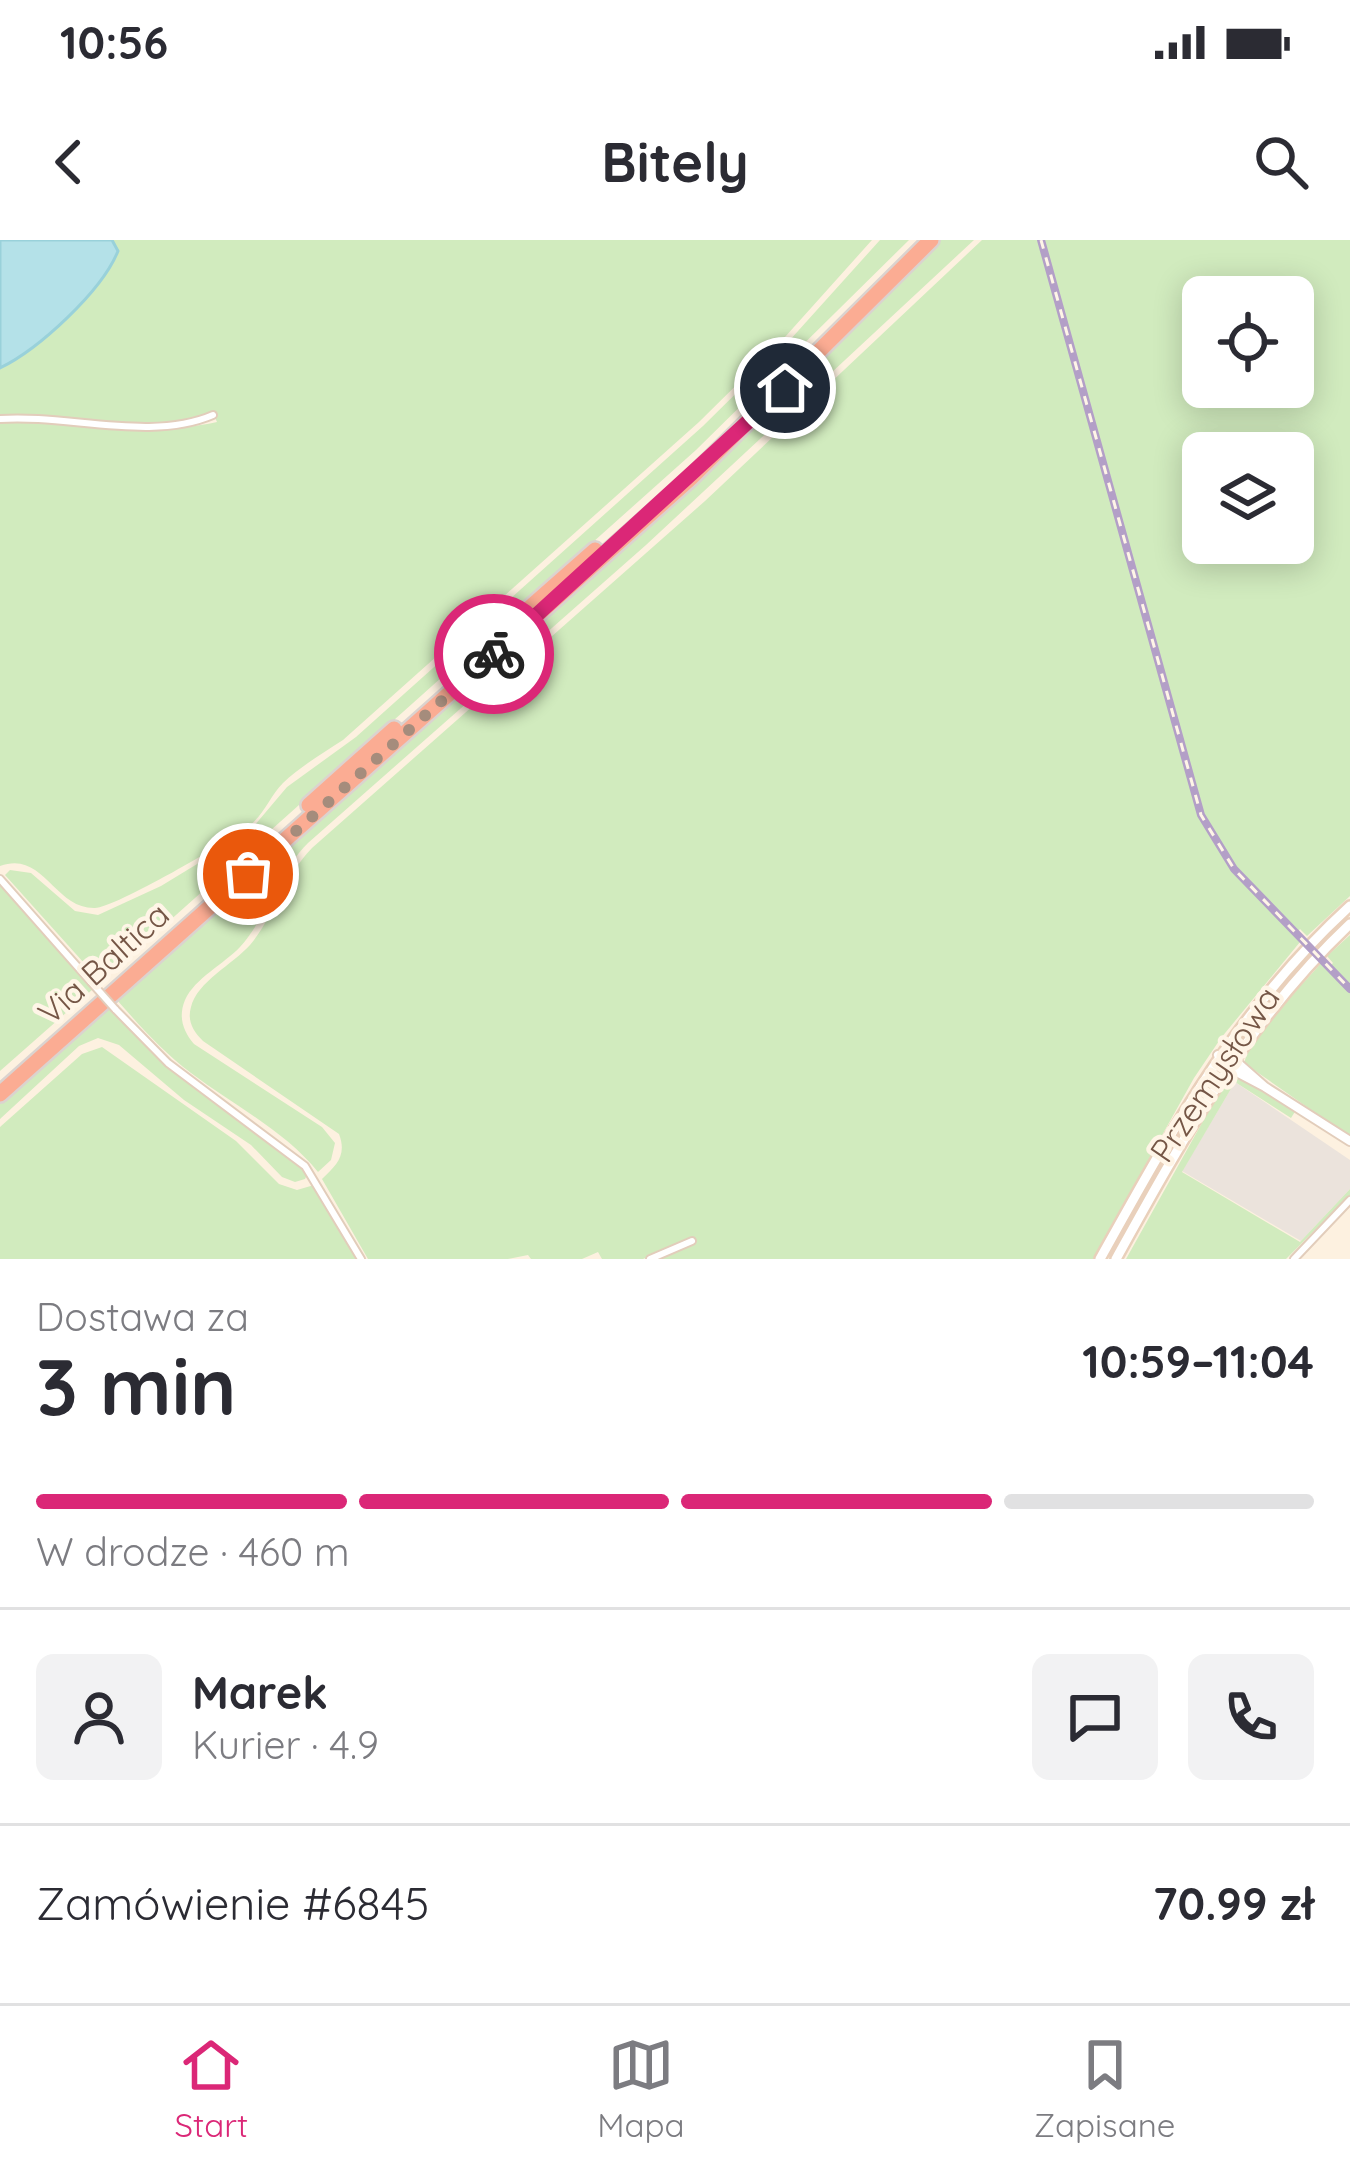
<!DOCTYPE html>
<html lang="pl">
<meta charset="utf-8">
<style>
body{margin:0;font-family:Quicksand,sans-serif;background:#f2f2f3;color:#2b2b33;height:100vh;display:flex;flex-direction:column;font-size:45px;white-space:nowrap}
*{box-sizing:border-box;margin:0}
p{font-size:39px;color:#7c7c81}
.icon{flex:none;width:66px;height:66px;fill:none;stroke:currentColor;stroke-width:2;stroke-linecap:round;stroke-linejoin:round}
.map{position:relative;height:1019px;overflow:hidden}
.panel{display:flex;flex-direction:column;background:#fff;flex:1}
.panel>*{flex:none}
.buttons{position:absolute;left:1182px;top:36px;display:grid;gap:24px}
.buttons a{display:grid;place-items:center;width:132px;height:132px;border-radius:18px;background:#fff;box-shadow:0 6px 30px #0003;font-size:60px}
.pin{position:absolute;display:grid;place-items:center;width:102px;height:102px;color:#fff;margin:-51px;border:6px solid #fff;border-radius:50%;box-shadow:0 3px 12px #0007}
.courier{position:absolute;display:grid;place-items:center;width:120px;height:120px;margin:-60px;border:9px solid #db2777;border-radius:50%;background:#fff;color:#222;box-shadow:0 3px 15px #0007}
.summary em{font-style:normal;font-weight:800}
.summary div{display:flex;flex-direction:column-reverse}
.summary{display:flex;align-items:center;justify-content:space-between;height:204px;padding:0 36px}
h1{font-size:78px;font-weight:800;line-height:90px}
.bar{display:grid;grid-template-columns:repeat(4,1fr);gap:18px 12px;align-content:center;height:144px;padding:0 36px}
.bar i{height:15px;border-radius:9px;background:#e1e1e2}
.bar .current{background:#db2777}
.bar p{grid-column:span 4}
.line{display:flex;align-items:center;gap:30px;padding:0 36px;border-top:3px solid #e1e1e2}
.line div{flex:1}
.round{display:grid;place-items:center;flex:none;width:126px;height:126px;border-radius:18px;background:#f2f2f3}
.status{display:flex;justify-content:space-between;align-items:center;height:84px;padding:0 60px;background:#fff;direction:ltr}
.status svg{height:33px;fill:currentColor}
header{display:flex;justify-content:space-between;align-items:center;height:156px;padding:0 36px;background:#fff;font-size:54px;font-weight:800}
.tabs{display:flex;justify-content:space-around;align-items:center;height:168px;border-top:3px solid #e1e1e2;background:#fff;font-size:33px;color:#7c7c81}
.tabs a{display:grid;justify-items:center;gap:6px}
.tabs .current{color:#db2777}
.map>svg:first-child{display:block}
</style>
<div class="status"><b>10:56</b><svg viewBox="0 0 49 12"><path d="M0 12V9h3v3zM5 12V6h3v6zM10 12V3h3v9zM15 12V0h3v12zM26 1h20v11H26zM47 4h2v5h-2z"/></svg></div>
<header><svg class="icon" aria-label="back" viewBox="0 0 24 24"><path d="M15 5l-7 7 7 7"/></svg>Bitely<svg class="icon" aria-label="search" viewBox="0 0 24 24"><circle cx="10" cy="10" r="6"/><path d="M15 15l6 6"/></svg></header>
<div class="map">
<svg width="1350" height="1019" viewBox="0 0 1350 1019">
<rect width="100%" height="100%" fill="#fdf1e0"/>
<path fill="#ebe3dc" d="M1235,842L1350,920V949L1301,1001L1182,931Z"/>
<path fill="#d1ebbe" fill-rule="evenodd" d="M112,0H872L785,97L699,182L343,500C323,513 301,526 283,543C270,556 264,575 249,586C230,601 114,668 95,668C54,669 44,610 0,626V181C72,179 145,198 217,182L213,173C151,198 66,173 0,176V128C40,108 101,52 118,11Z
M880,0H909L696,210L101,742L5,635L10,630L31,633L75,671L98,675L161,646L248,593L287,547L356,497L703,186L789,101Z
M940,0H974L646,305L308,603C277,634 268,676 240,707C224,724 195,738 185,760C178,777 183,791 194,804L322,887L335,903L331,920L318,932C284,890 233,865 191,833C162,811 140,786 116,759L714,225Z
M982,0H1350V656L1307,696L1300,689L1295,695L1300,702L1221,798L1194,838L1093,1019H656L694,1001L691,997L643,1019H602L598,1012L582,1019H531L528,1015L508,1019H368L322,939C337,925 347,915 339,894L203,801C193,791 187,781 191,767C197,742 233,724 250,705C275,675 282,639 312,608L705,261ZM1203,57H1293V147H1203ZM1203,213H1293V303H1203Z
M0,645L93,749L0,831Z
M1350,695V897L1244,823C1252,793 1299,749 1321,723L1327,729L1333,723L1327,716Z
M109,766L168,828L290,916L307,935L305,939L295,942L282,937L251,905L184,860L119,805L98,798L79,806L0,879V863Z
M102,807L236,901L279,944L297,950L314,945L357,1019H0V887L82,814Z
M1237,835L1296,870L1291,878L1235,842L1182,932L1300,1002L1350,949V955L1286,1019H1126L1212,865L1228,841Z"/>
<path fill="#b4e1e8" stroke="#99d1da" stroke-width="3" d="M0,0H112L118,11C102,51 39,109 0,128Z"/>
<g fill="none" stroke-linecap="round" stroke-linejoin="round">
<g stroke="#e2cdbb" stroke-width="10">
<path id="minor" d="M0,179C66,174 151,202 213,175
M0,639L91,742
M115,769L168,823L305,926L361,1019
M650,1019L692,1001
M1294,1019L1350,960"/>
</g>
<g stroke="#e2cdbb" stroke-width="12">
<path id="tertiary" d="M1218,815L1240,825L1265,847L1227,827Z
M1265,847L1350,901"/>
</g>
<g stroke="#e9d0bb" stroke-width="14">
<path id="secondary" d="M1100,1019C1173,888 1238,768 1350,666
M1116,1019C1183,898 1248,780 1350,684"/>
</g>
<g stroke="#dbd3cf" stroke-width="20">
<path id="motorway" d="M492,401L595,310
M309,565L394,489
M0,854L691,238L931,0"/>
</g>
<use href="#minor" stroke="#fff" stroke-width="6"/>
<use href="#tertiary" stroke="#fff" stroke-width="8"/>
<use href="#secondary" stroke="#fff" stroke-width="9"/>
<use href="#motorway" stroke="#fbac93" stroke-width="15"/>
<g stroke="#b39fc7" stroke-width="8">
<path id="rail" d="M1041,0L1201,575L1234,629L1350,749"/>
</g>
<use href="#rail" stroke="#fff5e7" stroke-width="3" stroke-dasharray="9" stroke-linecap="butt"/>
<g stroke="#e2cdbb" stroke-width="10" stroke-linecap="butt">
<path id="minor-bridge" d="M91,742L115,769"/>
</g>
<use href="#minor-bridge" stroke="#fff" stroke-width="6"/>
</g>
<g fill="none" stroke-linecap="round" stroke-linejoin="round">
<path stroke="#a58c7c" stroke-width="12" stroke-dasharray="0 21.6" d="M248,634L494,414"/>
<path stroke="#db2777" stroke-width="15" d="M494,414L785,148"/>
</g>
<g text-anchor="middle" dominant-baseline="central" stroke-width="9" stroke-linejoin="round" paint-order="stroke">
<g font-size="33" fill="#755646" stroke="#fff5e7">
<text transform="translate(103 723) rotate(-42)">Via Baltica</text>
<text transform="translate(1214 834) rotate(-56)">Przemysłowa</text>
</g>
</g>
</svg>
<div class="buttons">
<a><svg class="icon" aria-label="locate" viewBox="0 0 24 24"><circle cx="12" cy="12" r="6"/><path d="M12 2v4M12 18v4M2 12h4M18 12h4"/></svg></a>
<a><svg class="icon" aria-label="layers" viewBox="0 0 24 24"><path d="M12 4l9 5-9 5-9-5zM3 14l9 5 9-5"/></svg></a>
</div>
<div class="pin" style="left:248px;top:634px;background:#ea580c"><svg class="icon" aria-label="bag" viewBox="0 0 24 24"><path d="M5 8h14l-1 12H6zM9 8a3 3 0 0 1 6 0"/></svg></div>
<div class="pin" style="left:785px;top:148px;background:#1f2937"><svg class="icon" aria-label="home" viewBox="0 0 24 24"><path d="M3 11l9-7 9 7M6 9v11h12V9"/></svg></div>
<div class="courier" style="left:494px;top:414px"><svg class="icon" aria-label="bike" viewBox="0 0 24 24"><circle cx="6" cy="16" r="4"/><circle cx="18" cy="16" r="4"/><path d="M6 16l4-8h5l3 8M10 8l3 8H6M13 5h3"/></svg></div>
</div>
<section class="panel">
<div class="summary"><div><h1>3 min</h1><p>Dostawa za</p></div><em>10:59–11:04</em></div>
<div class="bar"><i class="current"></i><i class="current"></i><i class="current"></i><i></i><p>W drodze · 460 m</p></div>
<div class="line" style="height:216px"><a class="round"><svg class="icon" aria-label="person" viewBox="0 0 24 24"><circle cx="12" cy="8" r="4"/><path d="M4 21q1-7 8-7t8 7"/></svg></a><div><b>Marek</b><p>Kurier · 4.9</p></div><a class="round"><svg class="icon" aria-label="chat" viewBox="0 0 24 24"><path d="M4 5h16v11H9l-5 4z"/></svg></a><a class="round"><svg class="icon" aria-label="phone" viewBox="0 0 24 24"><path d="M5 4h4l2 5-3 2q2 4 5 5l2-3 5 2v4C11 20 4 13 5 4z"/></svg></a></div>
<div class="line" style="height:156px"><div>Zamówienie #6845</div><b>70.99 zł</b></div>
</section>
<nav class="tabs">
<a class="current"><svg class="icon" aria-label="home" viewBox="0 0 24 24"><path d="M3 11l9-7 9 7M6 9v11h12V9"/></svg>Start</a>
<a><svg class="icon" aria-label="map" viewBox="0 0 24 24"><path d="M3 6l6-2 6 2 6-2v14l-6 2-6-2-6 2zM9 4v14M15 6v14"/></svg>Mapa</a>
<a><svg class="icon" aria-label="saved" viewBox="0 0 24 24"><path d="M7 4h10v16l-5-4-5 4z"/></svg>Zapisane</a>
</nav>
